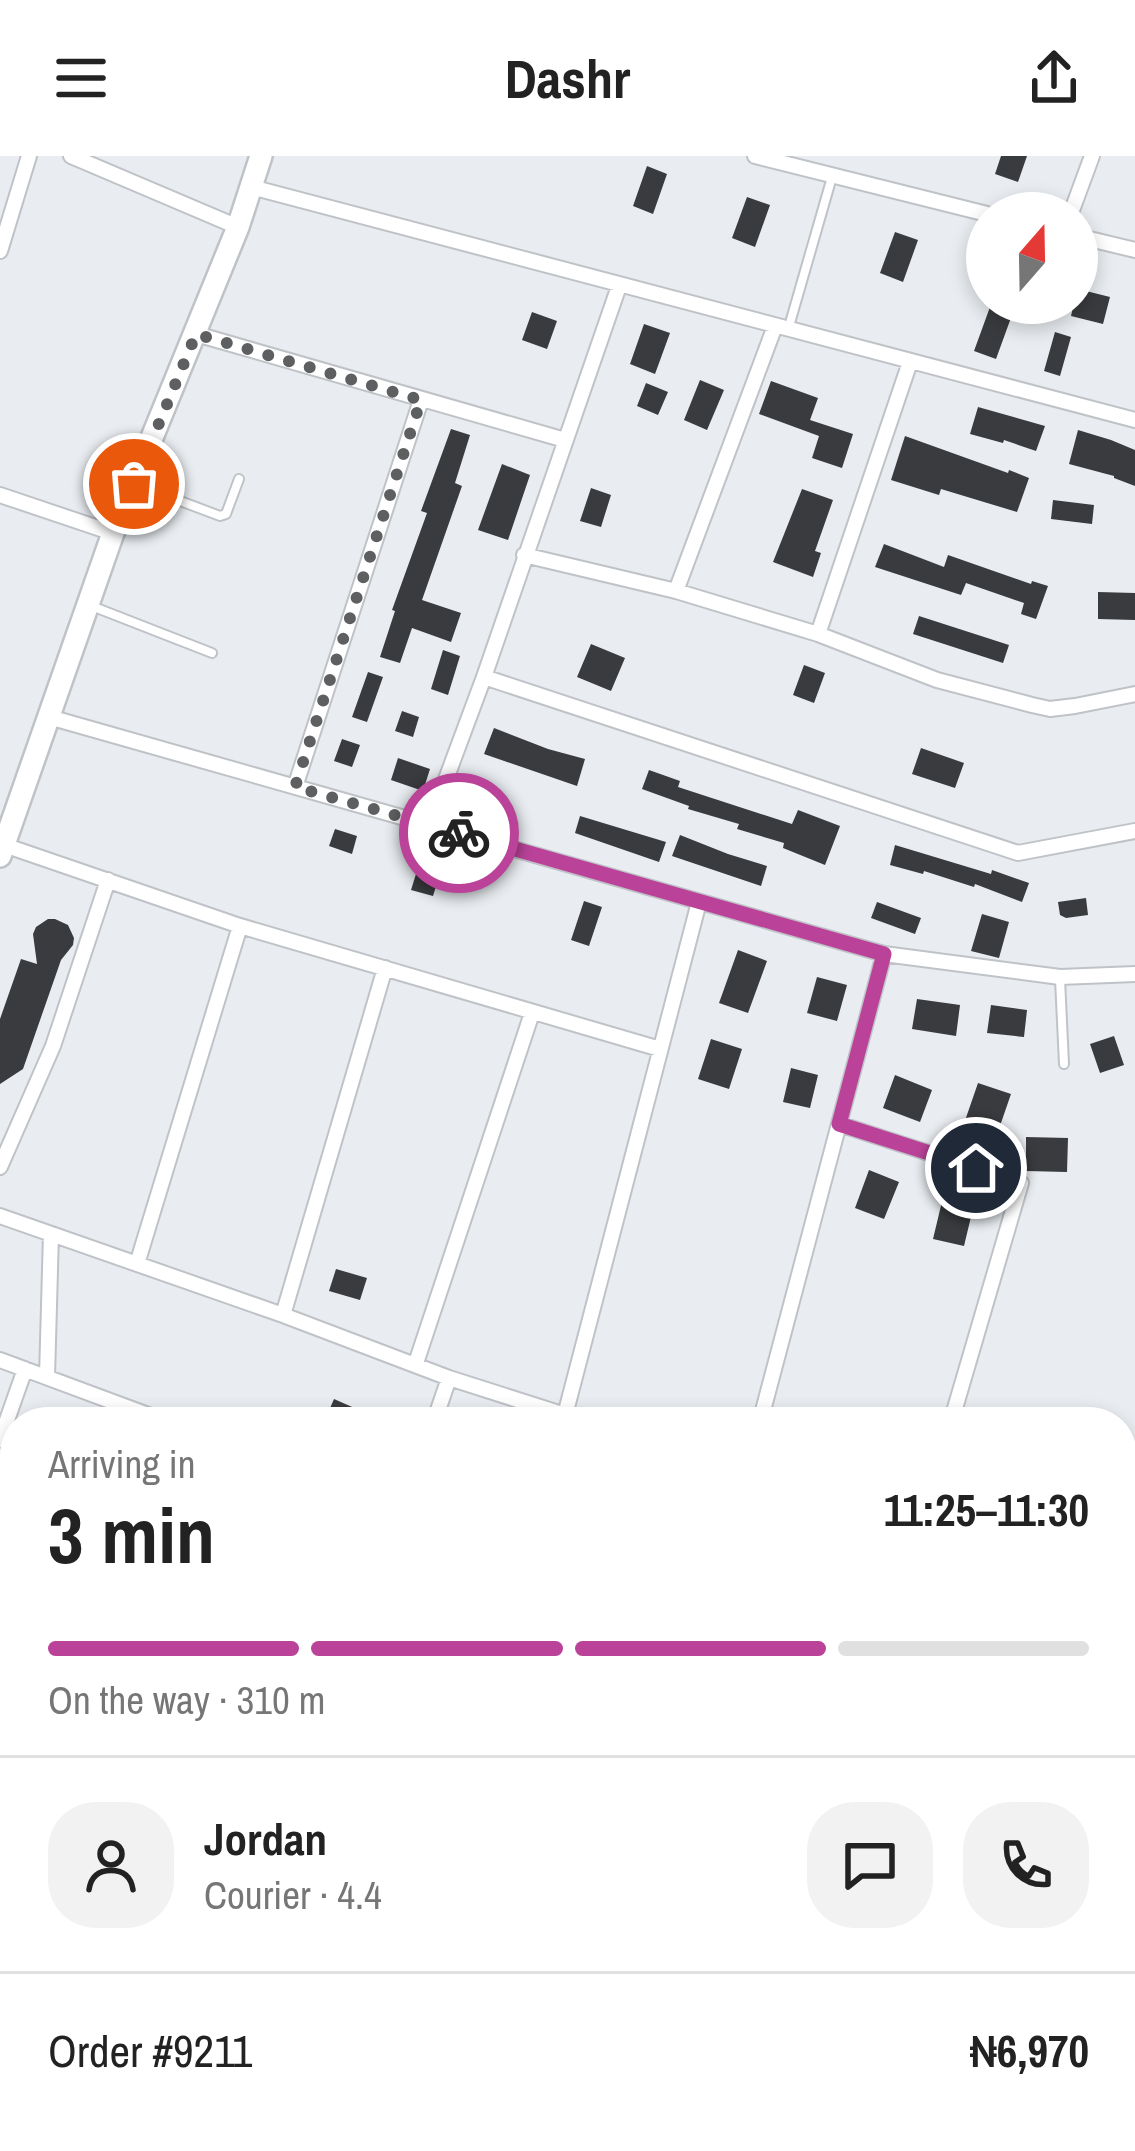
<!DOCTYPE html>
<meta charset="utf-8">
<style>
body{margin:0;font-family:"Archivo Narrow",sans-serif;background:#f2f2f2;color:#222;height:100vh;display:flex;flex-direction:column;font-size:45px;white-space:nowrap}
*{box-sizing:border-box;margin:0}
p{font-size:39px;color:#767676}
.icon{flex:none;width:66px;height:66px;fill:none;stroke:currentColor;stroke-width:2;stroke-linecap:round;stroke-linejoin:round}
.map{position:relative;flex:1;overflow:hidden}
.side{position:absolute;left:0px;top:1251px;width:1137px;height:744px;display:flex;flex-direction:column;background:#fff;border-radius:48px 48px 0 0;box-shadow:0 6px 18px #0003}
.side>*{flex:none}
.needle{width:78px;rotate:20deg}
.tools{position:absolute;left:966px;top:36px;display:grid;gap:24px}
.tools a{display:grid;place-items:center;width:132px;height:132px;border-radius:50%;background:#fff;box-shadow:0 6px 18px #0003;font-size:60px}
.pin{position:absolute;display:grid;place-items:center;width:102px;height:102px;color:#fff;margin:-51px;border:6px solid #fff;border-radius:50%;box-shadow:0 3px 12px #0007}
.courier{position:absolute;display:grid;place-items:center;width:120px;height:120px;margin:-60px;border:9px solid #ba4399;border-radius:50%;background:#fff;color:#222;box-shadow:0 3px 15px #0007}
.head em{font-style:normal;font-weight:800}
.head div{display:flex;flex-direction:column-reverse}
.head{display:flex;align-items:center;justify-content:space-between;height:204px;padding:0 48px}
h1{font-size:78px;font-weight:800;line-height:90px}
.bar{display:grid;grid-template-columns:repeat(4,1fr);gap:18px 12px;align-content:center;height:144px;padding:0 48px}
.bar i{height:15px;border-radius:9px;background:#e0e0e0}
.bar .on{background:#ba4399}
.bar p{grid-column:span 4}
.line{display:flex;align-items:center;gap:30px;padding:0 48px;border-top:3px solid #e0e0e0}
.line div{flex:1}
.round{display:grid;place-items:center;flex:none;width:126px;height:126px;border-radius:48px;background:#f2f2f2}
header{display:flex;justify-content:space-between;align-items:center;height:156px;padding:0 48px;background:#fff;font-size:54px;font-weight:800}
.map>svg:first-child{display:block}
</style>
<header><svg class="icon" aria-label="menu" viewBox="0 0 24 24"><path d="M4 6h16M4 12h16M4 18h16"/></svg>Dashr<svg class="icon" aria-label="share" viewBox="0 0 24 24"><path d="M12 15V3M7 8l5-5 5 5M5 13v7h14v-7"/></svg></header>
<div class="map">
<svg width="1135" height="1995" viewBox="0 0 1135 1995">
<rect width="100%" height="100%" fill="#e9edf1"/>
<path fill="#393b3e" d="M1001,0H1027L1018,26L995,18Z
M647,10L667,18L653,58L633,50Z
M747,41L770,49L755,91L732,82Z
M895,76L918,84L903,126L880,117Z
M1078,133L1110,141L1103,168L1071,160L1074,147H1077Z
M990,151L1012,159L996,203L974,195Z
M532,156L557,165L547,193L522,184Z
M644,168L670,177L655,218L630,208Z
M1055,176L1071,181L1060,220L1044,215Z
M700,224L724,234L707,274L684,264Z
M771,225L818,242L810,264L853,278L842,312L812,302L819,280L759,258Z
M646,227L668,236L658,259L637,250Z
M978,251L1045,270L1036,295L1004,284L1003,287L970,278Z
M451,273L470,279L455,327L462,330L422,444L461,457L451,486L412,472L400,507L380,501L395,455L392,454L427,357L421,355Z
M1078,274L1111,284L1135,294V330L1114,322V320L1069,308Z
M905,280L1008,317L1009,314L1029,322L1017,356L941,333L939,339L891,324Z
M502,308L530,319L508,384L478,374Z
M591,332L611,339L601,371L580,365Z
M802,333L833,344L815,395L821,397L813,421L773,406Z
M1053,344L1094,349L1092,368L1051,363Z
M884,388L944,411L948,399L1031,428L1032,425L1048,430L1036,463L1021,458L1024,447L966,427L961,439L875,411Z
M1098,436L1135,437V464L1098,463Z
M919,460L1009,489L1003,507L913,478Z
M591,488L625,502L611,535L577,521Z
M443,494L460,500L448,539L431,533Z
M804,509L825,517L814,547L793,539Z
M368,516L383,521L367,566L352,561Z
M402,555L419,561L413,581L395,575Z
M494,572L548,593L585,603L577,630L484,598Z
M342,583L360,589L352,611L334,605Z
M921,592L964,607L955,632L912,618Z
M398,602L430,613L423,635L391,624Z
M649,614L680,625L678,631L792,668L798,654L840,670L825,709L783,692L784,687L737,673L739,668L688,653L689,650L642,633Z
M580,660L666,686L659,706L575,677Z
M335,673L357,680L352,698L329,690Z
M680,679L728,698L767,710L761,730L672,700Z
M895,689L991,718L992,714L1029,727L1022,746L975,728L974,731L924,715L923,718L890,709Z
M421,702L443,708L433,740L411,734Z
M1086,742L1088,759L1066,762L1060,759L1058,746Z
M584,745L602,751L589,790L571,784Z
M877,746L921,762L915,778L871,762Z
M982,758L1009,766L999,802L971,795Z
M48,763H55L68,769L74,782L73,789L61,804L23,913L0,928V863L21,803L37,808L33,778L36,771Z
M738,794L767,805L748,857L719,847Z
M817,821L847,829L837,865L807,857Z
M917,843L960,849L956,880L912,873Z
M991,849L1027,854L1024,881L987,877Z
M1114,880L1124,909L1100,917L1090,888Z
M711,883L742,893L729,933L698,923Z
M791,912L818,919L810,952L783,946Z
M895,919L932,934L920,966L883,952Z
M978,927L1011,938L992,993L959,982Z
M1026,981L1068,982L1067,1016L1026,1015Z
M869,1014L899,1026L884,1063L855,1052Z
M944,1037L975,1044L964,1090L933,1083Z
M336,1113L367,1122L360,1144L329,1135Z
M334,1243L359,1254L354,1266H324Z"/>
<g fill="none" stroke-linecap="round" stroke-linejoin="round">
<g stroke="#bfc3c7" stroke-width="12">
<path id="lane" d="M788,174L832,21
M135,328L220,360L226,358L239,323
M89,449L212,497
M1060,823L1064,908"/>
</g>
<g stroke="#bfc3c7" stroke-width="18">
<path id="street" d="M71,0L238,71
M755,0L987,58
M251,31L1135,264
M1071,57L1092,0
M1077,80L1135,94
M0,95L29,0
M196,178L565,284
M0,339L113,377
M524,399L676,435L818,478L937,524L1032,549L1050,553L1075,550L1135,538
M676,435L775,170
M818,478L910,206
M484,521L1018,697L1135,675
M49,561L884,798L1060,821L1135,818
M295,631L421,244
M429,669L484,521L619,130
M4,689L240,770L660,893
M839,968L1021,1027L951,1266
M0,1011L53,890L108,724
M0,1060L283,1159L449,1222L565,1259L699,746
M137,1108L240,770
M283,1159L385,812
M0,1204L167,1266
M416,1207L532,857
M47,1221L51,1078
M565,1259L593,1266
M434,1266L449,1222
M760,1266L884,798
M0,1284L25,1213
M1122,1342H1135
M0,1516L15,1520
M1122,1525H1135
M0,1657L15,1650
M1122,1723L1135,1759
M0,1750L15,1752
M1122,1928L1135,1926
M497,1980L552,1995
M150,1995L158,1980
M928,1995L929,1980"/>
</g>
<g stroke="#bfc3c7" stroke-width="26">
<path id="secondary" d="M0,700L113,377L238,71L261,0"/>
</g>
<use href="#lane" stroke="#fff" stroke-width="8"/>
<use href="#street" stroke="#fff" stroke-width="14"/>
<use href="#secondary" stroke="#fff" stroke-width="21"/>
</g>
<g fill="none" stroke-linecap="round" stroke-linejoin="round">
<path stroke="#5d5f61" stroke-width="12" stroke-dasharray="0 21.6" d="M134,328L196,178L421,244L295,631L459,677"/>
<path stroke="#ba4399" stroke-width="15" d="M459,677L884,798L839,968L976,1012"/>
</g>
</svg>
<div class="tools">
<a><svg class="needle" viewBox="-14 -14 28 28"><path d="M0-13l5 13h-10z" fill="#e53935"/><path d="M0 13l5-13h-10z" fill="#767676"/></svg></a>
</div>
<div class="pin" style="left:134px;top:328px;background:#ea580c"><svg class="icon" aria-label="bag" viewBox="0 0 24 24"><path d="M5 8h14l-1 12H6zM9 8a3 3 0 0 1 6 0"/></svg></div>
<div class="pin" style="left:976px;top:1012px;background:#1f2937"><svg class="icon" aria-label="home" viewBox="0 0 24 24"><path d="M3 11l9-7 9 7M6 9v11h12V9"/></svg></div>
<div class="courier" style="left:459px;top:677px"><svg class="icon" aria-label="bike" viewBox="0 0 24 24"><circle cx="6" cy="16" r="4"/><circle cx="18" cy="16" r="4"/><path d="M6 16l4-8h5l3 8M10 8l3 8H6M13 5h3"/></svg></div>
<section class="side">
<div class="head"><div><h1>3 min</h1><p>Arriving in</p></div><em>11:25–11:30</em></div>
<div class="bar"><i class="on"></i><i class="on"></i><i class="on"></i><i></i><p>On the way · 310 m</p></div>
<div class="line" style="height:216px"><a class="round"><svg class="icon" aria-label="person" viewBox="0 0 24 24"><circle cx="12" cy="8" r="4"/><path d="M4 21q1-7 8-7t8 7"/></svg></a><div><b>Jordan</b><p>Courier · 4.4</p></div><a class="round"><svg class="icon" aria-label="chat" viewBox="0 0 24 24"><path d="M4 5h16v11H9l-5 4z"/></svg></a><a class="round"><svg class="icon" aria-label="phone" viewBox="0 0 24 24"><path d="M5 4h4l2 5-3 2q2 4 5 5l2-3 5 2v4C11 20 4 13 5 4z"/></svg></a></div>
<div class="line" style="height:156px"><div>Order #9211</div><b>₦6,970</b></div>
</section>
</div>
